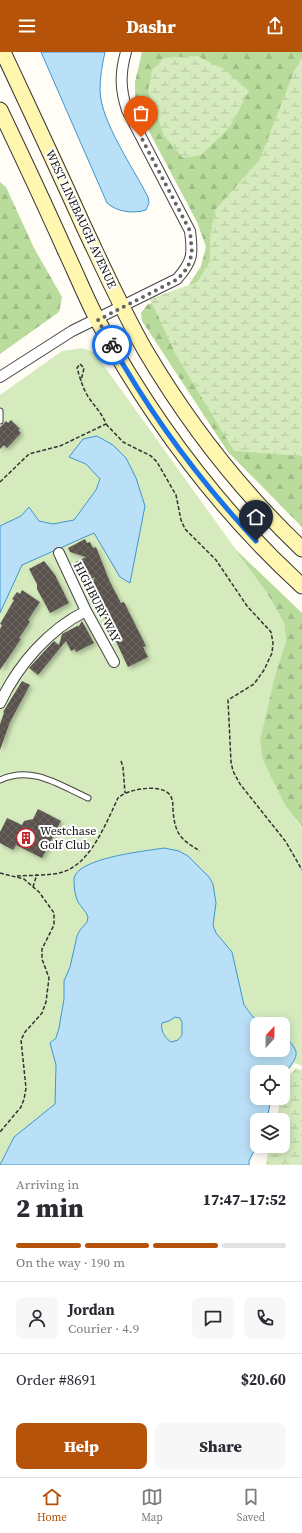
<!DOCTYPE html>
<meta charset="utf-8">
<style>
body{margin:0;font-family:"Source Serif 4",serif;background:#f7f7f7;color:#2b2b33;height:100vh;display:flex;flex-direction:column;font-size:15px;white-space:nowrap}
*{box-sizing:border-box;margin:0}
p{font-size:13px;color:#7c7c81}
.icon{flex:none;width:22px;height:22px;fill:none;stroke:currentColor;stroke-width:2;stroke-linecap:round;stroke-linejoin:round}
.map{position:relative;height:1113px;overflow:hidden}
.details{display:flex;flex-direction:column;background:#fff;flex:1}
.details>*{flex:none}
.needle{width:26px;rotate:22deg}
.controls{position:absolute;left:250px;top:965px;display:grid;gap:8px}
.controls a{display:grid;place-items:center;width:40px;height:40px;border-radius:8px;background:#fff;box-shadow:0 2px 10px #0003;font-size:20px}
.pin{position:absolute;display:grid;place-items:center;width:34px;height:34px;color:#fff;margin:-41px -17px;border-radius:50% 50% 50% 0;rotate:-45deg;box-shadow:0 0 4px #0007}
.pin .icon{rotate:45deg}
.courier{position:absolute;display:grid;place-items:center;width:40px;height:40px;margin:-20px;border:3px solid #1a73e8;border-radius:50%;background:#fff;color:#222;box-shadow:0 1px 5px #0007}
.head em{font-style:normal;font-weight:800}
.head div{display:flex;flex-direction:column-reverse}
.head{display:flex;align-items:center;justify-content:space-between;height:68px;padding:0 16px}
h1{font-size:26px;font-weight:800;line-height:30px}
.bar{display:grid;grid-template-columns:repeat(4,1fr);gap:6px 4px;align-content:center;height:48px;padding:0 16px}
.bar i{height:5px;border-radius:3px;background:#e1e1e2}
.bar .current{background:#b45309}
.bar p{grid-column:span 4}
.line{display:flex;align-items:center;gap:10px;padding:0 16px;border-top:1px solid #e1e1e2}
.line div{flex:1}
.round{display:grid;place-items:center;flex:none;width:42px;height:42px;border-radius:8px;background:#f7f7f7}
.button{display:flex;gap:8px;margin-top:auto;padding:8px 16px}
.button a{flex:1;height:46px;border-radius:8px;background:#b45309;color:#fff;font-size:16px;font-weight:800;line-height:46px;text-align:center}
.button a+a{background:#f7f7f7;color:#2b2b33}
header{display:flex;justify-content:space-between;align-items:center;height:52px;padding:0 16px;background:#b45309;color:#fff;font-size:18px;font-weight:800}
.dock{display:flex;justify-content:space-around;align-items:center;height:56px;border-top:1px solid #e1e1e2;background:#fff;font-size:11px;color:#7c7c81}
.dock a{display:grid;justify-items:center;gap:2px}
.dock .current{color:#b45309}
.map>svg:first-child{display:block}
</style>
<header><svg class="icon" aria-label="menu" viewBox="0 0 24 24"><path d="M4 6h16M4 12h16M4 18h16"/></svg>Dashr<svg class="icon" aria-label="share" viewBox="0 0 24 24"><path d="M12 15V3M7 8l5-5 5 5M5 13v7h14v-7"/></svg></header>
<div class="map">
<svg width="302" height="1113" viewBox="0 0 302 1113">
<defs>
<pattern id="forest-firs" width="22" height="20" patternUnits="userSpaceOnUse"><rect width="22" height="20" fill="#b9dc9c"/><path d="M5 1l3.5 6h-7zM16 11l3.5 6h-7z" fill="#9ebc85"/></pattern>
<pattern id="wetland-marsh" width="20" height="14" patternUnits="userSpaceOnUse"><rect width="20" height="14" fill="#d5ebbd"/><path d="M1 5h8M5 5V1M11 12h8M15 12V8" fill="none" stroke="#b6c8a1"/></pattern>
<pattern id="building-cross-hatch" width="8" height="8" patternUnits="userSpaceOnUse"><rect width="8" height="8" fill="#5a524d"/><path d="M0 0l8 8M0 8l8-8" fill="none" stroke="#6d6662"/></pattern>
<filter id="shadow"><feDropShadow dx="2.5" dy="2.5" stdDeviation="2" flood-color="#0004"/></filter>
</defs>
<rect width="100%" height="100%" fill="#fffdf5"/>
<path fill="#d5ebbd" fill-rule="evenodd" d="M82,296L94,300L267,541L284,571L286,589L275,624L269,656L285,753L302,776V1014L295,1011L283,1024V1020H257V1046H271L267,1068H257V1093L249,1109V1113H0V343L62,299ZM257,972H283V998H257Z"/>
<path fill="url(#forest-firs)" d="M142,0H302V475L228,400L142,269L141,261L147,253L188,234L201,214L206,195L197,170L135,53V30Z
M0,130L6,135L34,196L62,245L59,260L0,302Z
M234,496L302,561V775L285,753L263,708L260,689L275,624L286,589L284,571L267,541Z"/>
<path fill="url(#wetland-marsh)" d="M197,4L224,17L249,39L230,75L201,103L183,106L164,84L148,39L152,18L164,6Z
M302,6V404L234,399L176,303L150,247L197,230L210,209V184L215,158L260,107L294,19Z
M296,1016L302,1018V1113H266L269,1094H283V1068H277L280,1046H283V1031Z"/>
<path fill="#b9e0f7" stroke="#3f96cf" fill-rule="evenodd" d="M41,0H105C102,13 100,26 100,39C101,70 134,117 148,145L149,151L146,158C133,162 117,160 107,151Z
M97,384L113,393L126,406L136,426L145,454L130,531L120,525L94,481L22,513L0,561V474L21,464L29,455L39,469L53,472L74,468L96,438L100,427L86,412L69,405L83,387Z
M164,796L179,799L188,804L209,825L213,832L216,851L213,873L216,881L232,900L244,953L253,965L264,972H257V998H283V982C302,1003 299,1001 283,1024V1020H257V1046H271L267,1068H257V1093L249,1109V1113H0L14,1085L55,1052L56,1013L50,991L56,986L59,976L64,947V929L70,915L77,884L80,878L87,870L88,865C86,859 81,855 78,850C75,844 74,835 74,829C72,806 147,799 164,796ZM175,965L180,966L182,970V983L178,988L171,990C165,986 160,978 162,971L169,969Z"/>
<path fill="url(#building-cross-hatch)" filter="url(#shadow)" d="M11,368L20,377L18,378L21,381L7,396L4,393L0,397V375L6,369L8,371Z
M85,487L87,491L90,490L93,496L96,495L110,530L121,551L124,550L146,594L143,595L148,605L128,615L100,555L96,552L99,545L92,542L90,539L95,525L85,530L76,510L86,505L70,500L68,496Z
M44,509L55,523L69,551L50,561L37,537V532L29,517Z
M22,538L40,550L28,568L30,570L19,586L21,587L0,618V577L2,573L0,572L14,548L12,547L17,540L20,542Z
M82,569L94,591L76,600L75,597L71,599L66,589L38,623L29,616L51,592L54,589L59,593L62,582L79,573L77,575L79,574Z
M22,629L30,633L10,670L0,698V672L4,661L3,660Z
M38,757L61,769L42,806L16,793L13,798L0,791V780L7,766L22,773L24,769L33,767Z"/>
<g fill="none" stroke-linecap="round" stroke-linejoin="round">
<g stroke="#444" stroke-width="7">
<path id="lane" d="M0,359V369
M0,728C32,713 59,733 88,746"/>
</g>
<g stroke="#444" stroke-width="12">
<path id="street" d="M0,325L72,279L177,227C193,209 193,202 190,179L127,58C120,37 120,21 126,0
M59,501L86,559L114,610
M0,651C18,613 48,578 86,559"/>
</g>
<g stroke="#333" stroke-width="17">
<path id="secondary" d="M3,0C30,58 57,115 83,173C103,215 122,258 145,298C188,371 240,438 302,497
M0,58C22,104 44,151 65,198C76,221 86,246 98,269C152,368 219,458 302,534"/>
</g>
<path stroke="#333" stroke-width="1.5" stroke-dasharray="4 2" stroke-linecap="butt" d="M106,372L123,390L151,404L157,410L176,443L181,468L185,477L216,508L247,554L271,580L273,591L272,601L264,618L254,632L228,648L231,710L233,719L240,732L286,790L302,818
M0,430L29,402L60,394L106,372C102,361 95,355 89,346C83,337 80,326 77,316L80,312L84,316L81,329
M121,709L123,715L125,741
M0,821L24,827L39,840L54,861V873L42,897V907L49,926L46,950L42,961L25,980L21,988L26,1036L24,1047L21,1055L0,1080
M17,824C30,823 51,824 63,820C91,811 106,771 118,746C127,737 161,731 170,743C173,747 173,753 173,758C175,782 180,787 200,799
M33,835L37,822"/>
<use href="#lane" stroke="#fff" stroke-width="5"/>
<use href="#street" stroke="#fff" stroke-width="10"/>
<use href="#secondary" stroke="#fff6b0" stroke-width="15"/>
</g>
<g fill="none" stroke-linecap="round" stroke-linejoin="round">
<path stroke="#646461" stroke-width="4" stroke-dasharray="0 7.2" d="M112,293L98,268L178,227L188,215L192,201L190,179L141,85"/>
<path stroke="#1a73e8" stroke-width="5" d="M112,293C152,365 200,429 256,489"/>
</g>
<defs>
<g id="building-ring" transform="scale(1)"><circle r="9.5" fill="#fff" stroke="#c4262e" stroke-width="1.5"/><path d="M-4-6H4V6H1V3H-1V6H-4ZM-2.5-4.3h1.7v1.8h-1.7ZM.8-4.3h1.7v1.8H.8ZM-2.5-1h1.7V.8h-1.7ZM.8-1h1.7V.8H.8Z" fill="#c4262e"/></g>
</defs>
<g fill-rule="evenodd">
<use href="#building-ring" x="26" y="786"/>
</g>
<g text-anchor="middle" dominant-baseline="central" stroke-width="4" stroke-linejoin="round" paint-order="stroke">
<g font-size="12" fill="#111" stroke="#fff">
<text transform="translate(81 167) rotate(65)">WEST LINEBAUGH AVENUE</text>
<text transform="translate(97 550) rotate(63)">HIGHBURY WAY</text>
</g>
<g font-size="12" fill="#111" stroke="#fff" text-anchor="start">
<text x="40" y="779">Westchase<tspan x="40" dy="14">Golf Club</tspan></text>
</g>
</g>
</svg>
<div class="controls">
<a><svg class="needle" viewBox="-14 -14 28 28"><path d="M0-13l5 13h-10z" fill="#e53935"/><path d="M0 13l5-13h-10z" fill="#7c7c81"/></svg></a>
<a><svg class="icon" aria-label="locate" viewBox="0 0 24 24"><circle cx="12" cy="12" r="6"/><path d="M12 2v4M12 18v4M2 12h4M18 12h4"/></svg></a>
<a><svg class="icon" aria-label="layers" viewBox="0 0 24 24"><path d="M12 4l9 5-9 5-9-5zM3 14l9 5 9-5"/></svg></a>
</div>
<div class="pin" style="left:141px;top:85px;background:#ea580c"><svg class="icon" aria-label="bag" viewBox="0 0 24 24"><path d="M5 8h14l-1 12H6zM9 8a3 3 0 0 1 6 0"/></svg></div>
<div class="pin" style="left:256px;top:489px;background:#1f2937"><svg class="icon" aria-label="home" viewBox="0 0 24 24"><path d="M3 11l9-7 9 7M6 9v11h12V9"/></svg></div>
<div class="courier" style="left:112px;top:293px"><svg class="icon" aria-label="bike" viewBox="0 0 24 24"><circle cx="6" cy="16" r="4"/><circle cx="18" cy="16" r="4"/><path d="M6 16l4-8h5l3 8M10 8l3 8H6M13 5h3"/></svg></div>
</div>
<section class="details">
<div class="head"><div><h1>2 min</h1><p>Arriving in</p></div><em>17:47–17:52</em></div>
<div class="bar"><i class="current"></i><i class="current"></i><i class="current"></i><i></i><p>On the way · 190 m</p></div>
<div class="line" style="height:72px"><a class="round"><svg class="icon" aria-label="person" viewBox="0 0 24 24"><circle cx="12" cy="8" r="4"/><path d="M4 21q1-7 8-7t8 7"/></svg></a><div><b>Jordan</b><p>Courier · 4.9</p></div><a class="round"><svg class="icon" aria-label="chat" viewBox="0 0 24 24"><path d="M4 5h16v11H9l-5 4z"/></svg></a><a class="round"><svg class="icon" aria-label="phone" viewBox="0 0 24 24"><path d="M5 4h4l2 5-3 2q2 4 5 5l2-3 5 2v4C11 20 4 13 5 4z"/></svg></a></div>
<div class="line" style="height:52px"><div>Order #8691</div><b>$20.60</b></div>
<div class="button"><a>Help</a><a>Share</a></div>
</section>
<nav class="dock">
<a class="current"><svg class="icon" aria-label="home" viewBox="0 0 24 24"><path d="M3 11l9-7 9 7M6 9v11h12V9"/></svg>Home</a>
<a><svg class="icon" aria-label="map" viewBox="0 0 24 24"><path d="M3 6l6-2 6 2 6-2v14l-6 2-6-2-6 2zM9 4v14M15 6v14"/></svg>Map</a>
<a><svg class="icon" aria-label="saved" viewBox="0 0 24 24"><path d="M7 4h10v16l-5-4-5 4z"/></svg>Saved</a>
</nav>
